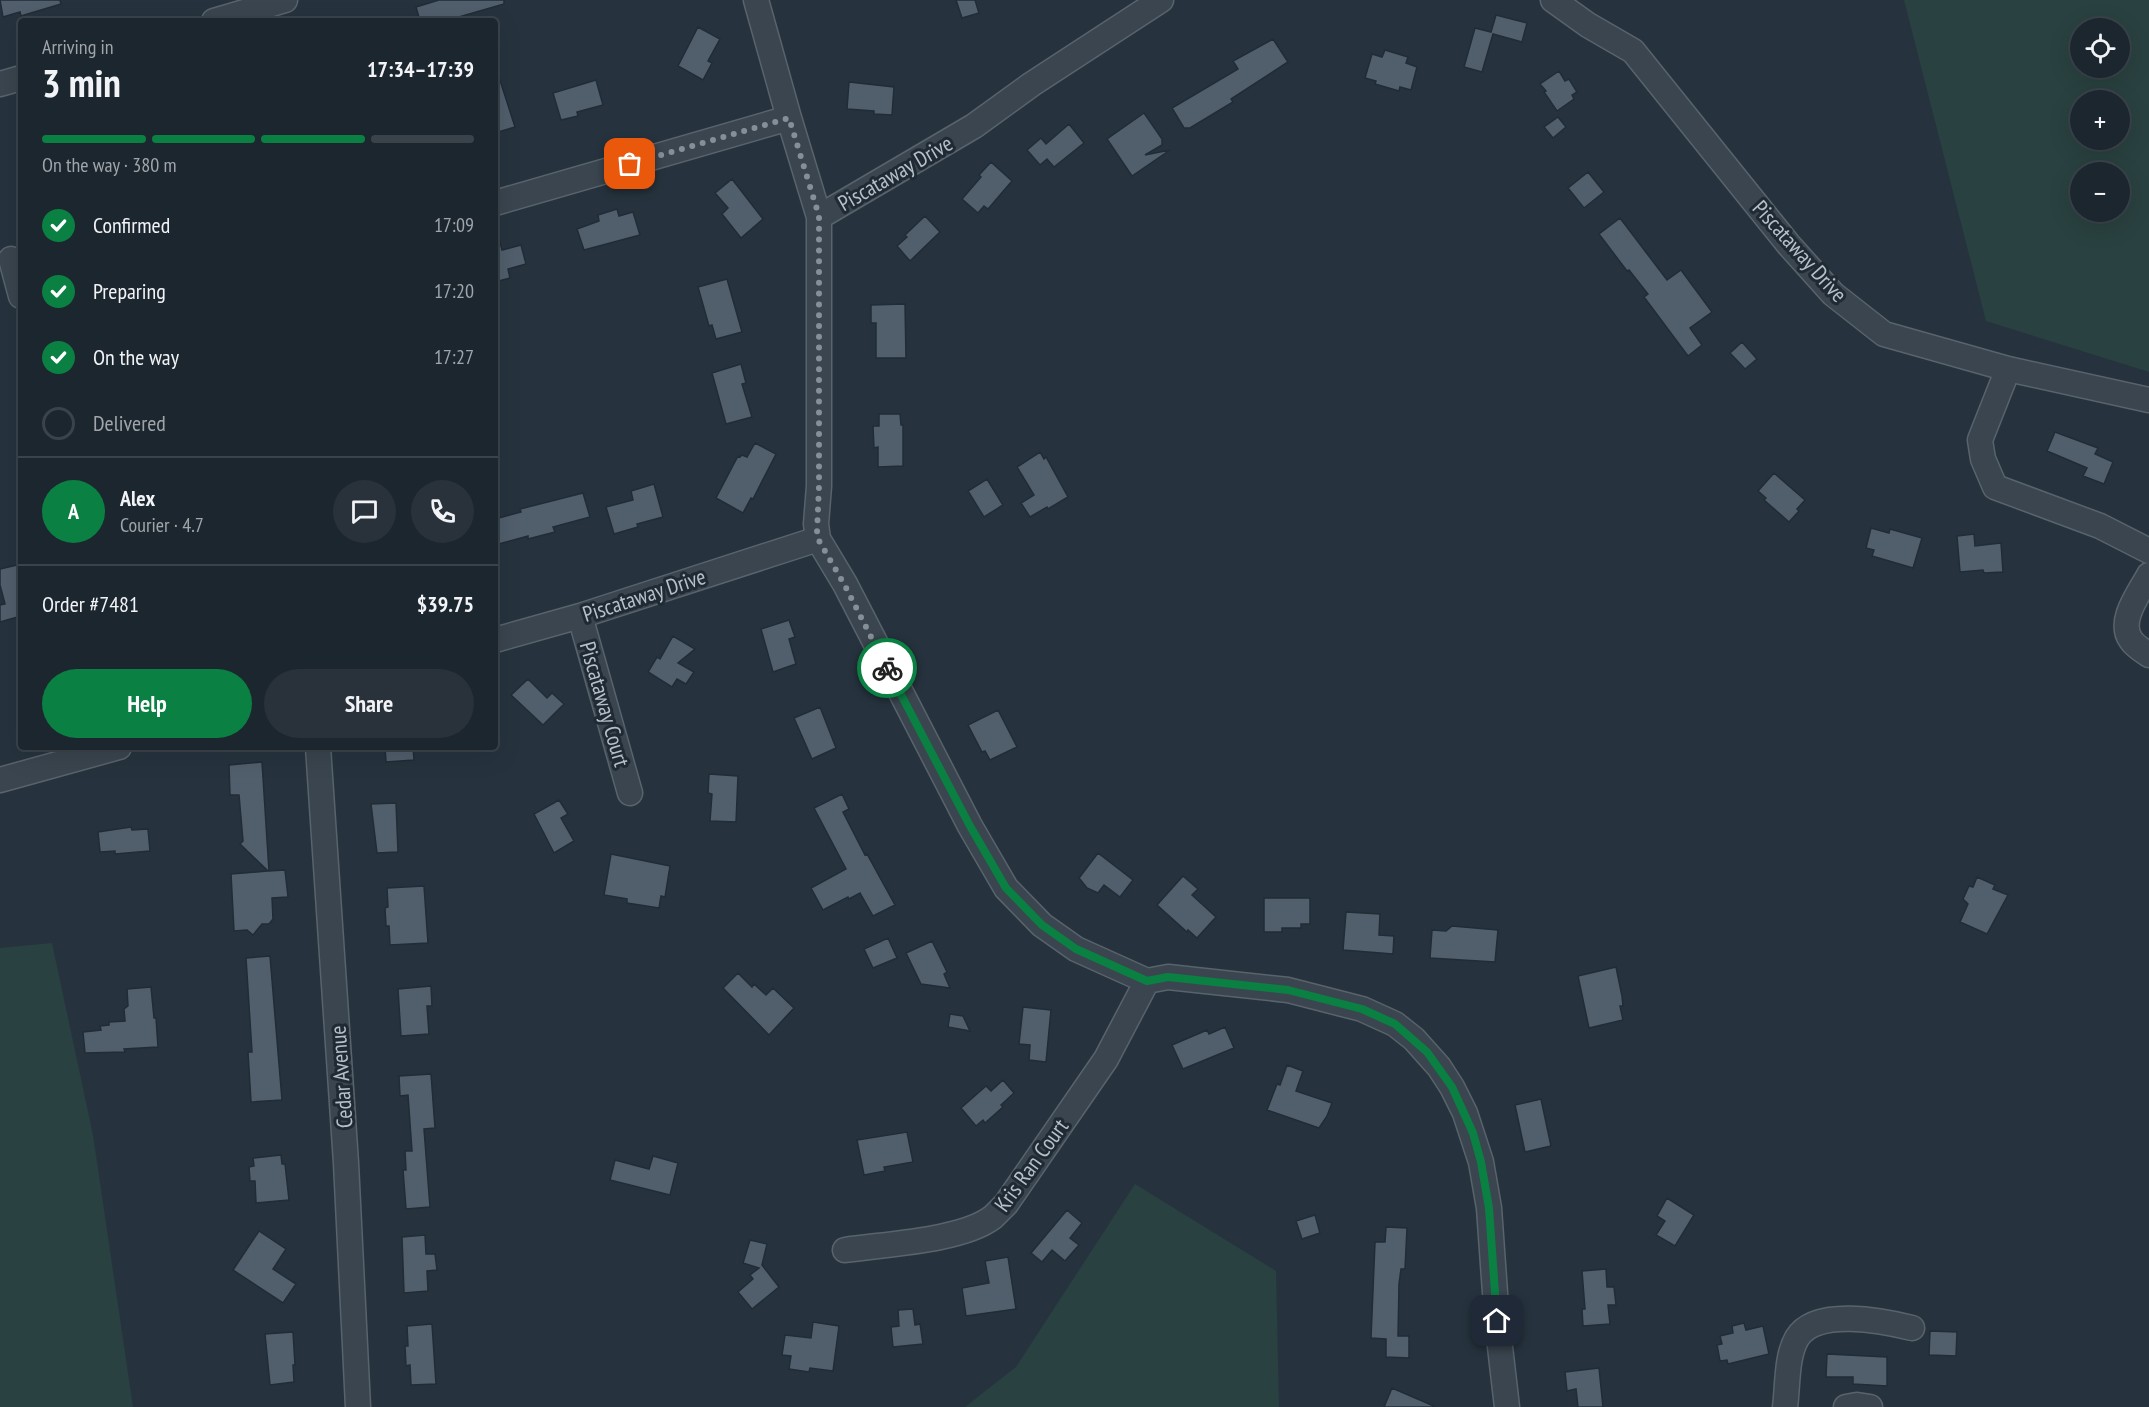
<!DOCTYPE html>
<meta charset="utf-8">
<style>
body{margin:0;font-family:"PT Sans Narrow",sans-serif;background:#29323a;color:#f1f3f6;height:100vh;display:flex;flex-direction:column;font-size:22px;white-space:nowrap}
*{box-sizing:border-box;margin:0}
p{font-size:20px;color:#a0a5aa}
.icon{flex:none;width:33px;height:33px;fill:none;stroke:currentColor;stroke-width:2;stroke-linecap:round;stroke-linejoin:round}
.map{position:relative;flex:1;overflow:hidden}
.details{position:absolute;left:18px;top:18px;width:480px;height:732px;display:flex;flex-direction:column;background:#1c262e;border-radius:6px;box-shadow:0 6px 24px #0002,0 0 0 2px #3a434a}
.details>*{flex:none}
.fabs{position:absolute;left:2070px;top:18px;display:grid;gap:12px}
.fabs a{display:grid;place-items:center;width:60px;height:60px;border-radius:50%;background:#1c262e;box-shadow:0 6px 24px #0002,0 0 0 2px #3a434a;font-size:30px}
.pin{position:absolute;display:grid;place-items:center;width:51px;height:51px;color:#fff;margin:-26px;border-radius:12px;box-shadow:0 3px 9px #0006}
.courier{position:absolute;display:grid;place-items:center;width:60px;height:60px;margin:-30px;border:4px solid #0b8043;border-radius:50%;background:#fff;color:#222;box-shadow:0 2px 8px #0007}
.overview em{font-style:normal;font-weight:800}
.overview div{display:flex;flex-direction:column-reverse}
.overview{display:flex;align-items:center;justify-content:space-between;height:102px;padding:0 24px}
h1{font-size:39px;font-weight:800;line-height:45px}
.bar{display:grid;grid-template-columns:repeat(4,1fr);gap:9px 6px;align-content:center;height:72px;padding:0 24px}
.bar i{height:8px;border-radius:4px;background:#3a434a}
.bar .active{background:#0b8043}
.bar p{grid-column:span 4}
.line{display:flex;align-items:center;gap:15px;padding:0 24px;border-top:2px solid #3a434a}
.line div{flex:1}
.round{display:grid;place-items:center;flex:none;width:63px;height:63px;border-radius:32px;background:#29323a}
ol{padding:0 24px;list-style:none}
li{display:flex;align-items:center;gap:18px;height:66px}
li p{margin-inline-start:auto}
li .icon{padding:6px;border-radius:50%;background:#0b8043;color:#fff;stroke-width:4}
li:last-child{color:#a0a5aa}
li i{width:33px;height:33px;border:3px solid #3a434a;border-radius:50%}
.button{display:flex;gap:12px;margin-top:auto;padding:12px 24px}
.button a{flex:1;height:69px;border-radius:36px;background:#0b8043;color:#fff;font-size:24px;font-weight:800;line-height:69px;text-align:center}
.button a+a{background:#29323a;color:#f1f3f6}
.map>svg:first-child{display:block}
</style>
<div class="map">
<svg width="2149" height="1407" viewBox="0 0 2149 1407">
<rect width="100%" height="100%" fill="#26333e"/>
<path fill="#294140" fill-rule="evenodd" d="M1904,0H2149V372L1986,321ZM2080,28H2120V68H2080ZM2080,100H2120V140H2080ZM2080,172H2120V212H2080Z
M52,943L93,1135L133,1407H0V948Z
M1135,1184L1276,1271L1279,1407H965L1016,1367Z"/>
<path fill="#515e6c" stroke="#212c36" stroke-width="1.5" d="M0,0H60L61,4L21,16L20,12L3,17Z
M439,0H504V4L445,21H420L416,7Z
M956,0H975L979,13L962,18Z
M1496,15L1527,23L1522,42L1493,34L1482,72L1464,67L1475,28L1491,32Z
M698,27L720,39L708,61L712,63L703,80L678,66Z
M1273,39L1288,62L1231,99L1233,102L1190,128H1184L1172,108L1238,69L1233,61Z
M1385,50L1408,57L1406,63L1417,67L1411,90L1400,87L1399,91L1375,84L1376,81L1365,78L1372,54L1382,57Z
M1559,71L1565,81L1569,79L1577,92L1572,95L1574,99L1557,111L1544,92L1546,91L1540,84Z
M498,74L515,127L495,133V75Z
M596,80L603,105L577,112L578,116L561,120L553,93Z
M849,82L894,87L892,115L874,114V111L847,109Z
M1144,113L1162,139V145L1145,155L1170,150L1132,176L1107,139Z
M1558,117L1566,127L1553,138L1544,127Z
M1069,124L1084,143L1054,167L1047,159L1040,165L1027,150L1041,138L1046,144Z
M991,162L1012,181L988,209L984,206L978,213L962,199L981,177L979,175Z
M1588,172L1604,192L1584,208L1568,188Z
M732,179L763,219L741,238L722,214L728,208L715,193Z
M617,209L619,216L633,212L640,235L584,250L577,229L599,221L598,215Z
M925,216L940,232L910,261L897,246L907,237L905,235Z
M1620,218L1667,280L1681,270L1712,312L1690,328L1702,345L1688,356L1644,297L1648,294L1629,270L1627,271L1599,234Z
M499,238L502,250L521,245L526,264L508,269L510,278L495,282V239Z
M727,279L742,332L716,339L712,325L709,326L698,287Z
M905,304L906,358H876V323H871V305Z
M1742,342L1757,359L1745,369L1730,353Z
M741,364L746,383L742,384L752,417L726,424L712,373Z
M879,414H900L901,425H903V466L878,467V447L874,448L873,426H879Z
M2055,432L2098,448L2095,454L2113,462L2104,484L2083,476L2087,468L2047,451Z
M755,443L776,454L753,499L751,498L743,513L716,498L738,456L740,457L742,455L747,457Z
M1040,452L1044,459L1046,457L1068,497L1048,509L1047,507L1030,517L1021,503L1034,495L1017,467Z
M1774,473L1805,500L1797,509L1799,511L1789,522L1764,500L1766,498L1758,491Z
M987,479L1003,505L984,517L968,491Z
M654,484L663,517L637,524L638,527L614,534L606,507L633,500L631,491Z
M583,493L590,517L553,527L555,532L528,539V536L495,545V519L521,512L520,509Z
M1871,528L1889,533L1890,529L1922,538L1913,568L1872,556L1874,550L1866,548Z
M1974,534L1975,546L2001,543L2003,572L1984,573L1983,570L1960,572L1957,536Z
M17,565L21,577V616L0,622V605L5,604L0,585V569Z
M789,620L795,637L789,639L796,664L773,672L761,629Z
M673,636L695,649L678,663L694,672L686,684L677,679L672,687L648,672L657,657L660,659Z
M528,679L547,698L552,693L564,704L543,725L511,695Z
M820,707L836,748L812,759L794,718Z
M998,710L1017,747L990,760L985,751L982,752L968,725Z
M385,747H413L414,760L386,762Z
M262,762L269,871L285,870L288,897L272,898L273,919L269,924H262L253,935L247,930L234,931L231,874L268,871L240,844L243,841L239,795H230L229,765Z
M709,774L738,776L736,822L710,821L712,794L708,793Z
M842,794L849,809L843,812L865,855L867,854L895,905L873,916L860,893L849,899L848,897L823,910L811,888L846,869L814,808Z
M559,800L568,814L561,818L574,841L554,853L534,814Z
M396,803L398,852L377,853L371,804Z
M131,827L132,830L148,829L150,851L115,854V851L100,852L98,832Z
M1098,853L1133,880L1120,897L1104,885L1098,893L1087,888L1079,878Z
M611,854L670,866L665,897L661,896L659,908L627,903V899L604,895Z
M1183,876L1198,889L1192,895L1216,917L1197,938L1188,930L1187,932L1157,905Z
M1977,877L1995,885L1993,889L2008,895L1987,934L1960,922L1968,904L1963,899L1969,886L1973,887Z
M424,886L428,943L390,945L389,926H386L385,908L388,907L387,888Z
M1264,898H1310V924H1301V928H1282V932H1264Z
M1346,912L1380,914L1379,935L1394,936L1393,954L1343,950Z
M1452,926L1498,930L1495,962L1430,958L1432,930L1446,931Z
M888,938L897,958L873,968L864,949Z
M932,941L947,972L944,974L950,988L921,984L906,953Z
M270,956L282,1100L251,1102L248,1052H252L246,958Z
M1616,967L1622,996L1623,1006H1620L1623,1020L1589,1028L1578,976Z
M738,973L752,987L754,984L766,995L773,988L794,1008L769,1035L723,988Z
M431,986L432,1006H427L429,1034L401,1036L398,989Z
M151,987L154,1018H156L158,1047L124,1049L125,1052L85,1053L83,1032L101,1030L100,1026L109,1025V1022L125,1021L124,1009L128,1006L127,989Z
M1023,1007L1051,1010L1046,1062L1029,1060L1030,1045L1019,1044Z
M950,1014L963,1016L970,1031L948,1027Z
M1225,1027L1234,1048L1183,1069L1172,1045L1207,1030L1209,1034Z
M1287,1065L1303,1071L1296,1091L1332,1103L1327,1116L1319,1128L1267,1110L1277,1084L1280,1085Z
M431,1074L435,1128L424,1129L430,1207L406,1209L403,1170H406L405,1151H412L408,1095L400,1096L399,1076Z
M1003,1080L1014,1093L1001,1105L1003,1107L985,1123L983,1120L976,1126L961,1108L986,1086L991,1091Z
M1541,1099L1551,1146L1525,1152L1515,1105Z
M907,1132L913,1162L884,1167L885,1171L864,1175L857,1140Z
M281,1155L282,1164H285L289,1200L256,1203L255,1181H250L249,1167L254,1166L253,1158Z
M653,1156L678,1163L670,1195L610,1180L615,1160L649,1169Z
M1667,1198L1694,1215L1675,1246L1656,1235L1665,1221L1657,1216Z
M1067,1210L1082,1223L1070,1238L1079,1245L1065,1261L1052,1250L1042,1262L1031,1253Z
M1315,1215L1320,1233L1302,1239L1296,1221Z
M1386,1227L1407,1228L1405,1269H1401L1399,1284L1398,1336H1409V1358L1386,1357V1339L1371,1338L1375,1242H1385Z
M259,1231L286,1249L273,1269L296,1284L283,1303L233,1270Z
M425,1235L426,1254H435L437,1270L427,1271L428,1291L404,1293L402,1237Z
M750,1240L767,1244L762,1265L779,1287L752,1309L738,1292L753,1279L750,1275L759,1268L743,1263Z
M1008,1257L1016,1309L966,1316L962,1288L989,1283L985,1261Z
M1606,1269L1607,1287H1614L1616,1305H1608L1610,1324L1583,1326L1582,1309H1585L1582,1271Z
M913,1309L915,1325L920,1324L923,1344L893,1347L891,1327L899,1326L898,1310Z
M813,1322L839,1326L833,1371L810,1368L809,1372L789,1369L791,1356L782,1355L785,1335L811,1338Z
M1744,1323L1746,1330L1763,1326L1769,1354L1728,1364L1727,1360L1720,1361L1717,1345L1722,1344L1720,1336L1733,1333L1732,1326Z
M432,1324L436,1384L411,1385L410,1365L406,1366L405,1346H408L407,1326Z
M1930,1331L1957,1332L1956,1356L1929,1355Z
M293,1332L295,1365H293L294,1382L270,1385L265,1334Z
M1827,1354L1887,1357V1386L1853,1384V1377H1826Z
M1599,1368L1603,1407H1578L1576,1389L1567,1391L1565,1372Z
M1392,1388L1436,1407H1384Z"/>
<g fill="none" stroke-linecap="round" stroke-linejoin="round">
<g stroke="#58636c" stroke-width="27">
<path id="minor" d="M1553,0L1588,25L1633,51L1789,245L1833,294L1884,334L2008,369L2149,400
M214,21L285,0
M0,84L21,78
M495,203L789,118
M819,217L974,126L1032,84L1161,0
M11,259L21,296
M2008,369L1980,440L1983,459L1995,487L2100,526L2149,551
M818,539L845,584L970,826L1006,888L1042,925L1076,949L1147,981L1168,977L1288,990L1362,1009L1395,1024L1414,1039L1439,1067L1452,1087L1465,1113L1481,1162L1489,1208L1497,1321L1507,1407
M2149,575C2140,592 2117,621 2131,640C2135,646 2143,651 2149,655
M580,616L630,793
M495,640L580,616L818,539L816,524L819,486V217L789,118L756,0
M318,747L346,1163L358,1407
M0,780L119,747
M845,1250C884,1244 962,1241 993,1217C997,1213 1002,1208 1006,1204L1106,1059L1147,981
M1785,1407C1788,1385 1786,1357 1797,1338C1816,1307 1884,1321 1912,1328
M1846,1407L1857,1405L1870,1407"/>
</g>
<use href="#minor" stroke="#3a454f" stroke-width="24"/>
</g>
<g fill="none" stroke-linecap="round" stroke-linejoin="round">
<path stroke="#848f98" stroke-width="6" stroke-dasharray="0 10.8" d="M630,164L789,118L819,216V486L817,532L818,539L844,584L887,668"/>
<path stroke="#0b8043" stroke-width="8" d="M887,668L970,826L1006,888L1042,925L1076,949L1147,981L1168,977L1288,990L1362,1009L1395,1024L1427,1052L1452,1087L1473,1133L1481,1162L1489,1208L1497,1321"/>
</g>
<g text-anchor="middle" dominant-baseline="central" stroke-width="6" stroke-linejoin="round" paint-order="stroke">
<g font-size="22" fill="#b7c0c9" stroke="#1f2a34">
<text transform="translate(895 173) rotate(-30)">Piscataway Drive</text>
<text transform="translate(1800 251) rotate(48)">Piscataway Drive</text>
<text transform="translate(644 595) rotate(-18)">Piscataway Drive</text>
<text transform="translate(605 704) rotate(74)">Piscataway Court</text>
<text transform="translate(341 1077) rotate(-94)">Cedar Avenue</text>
<text transform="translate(1031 1165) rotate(-54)">Kris Ran Court</text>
</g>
</g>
</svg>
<div class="fabs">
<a><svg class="icon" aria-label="locate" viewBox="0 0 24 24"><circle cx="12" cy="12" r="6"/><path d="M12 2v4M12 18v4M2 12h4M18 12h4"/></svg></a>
<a>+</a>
<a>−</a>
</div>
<div class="pin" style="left:630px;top:164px;background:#ea580c"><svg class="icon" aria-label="bag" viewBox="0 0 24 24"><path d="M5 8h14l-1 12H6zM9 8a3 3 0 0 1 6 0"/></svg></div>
<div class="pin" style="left:1497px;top:1321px;background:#1f2937"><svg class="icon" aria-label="home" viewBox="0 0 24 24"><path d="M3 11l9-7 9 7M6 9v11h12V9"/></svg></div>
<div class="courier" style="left:887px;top:668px"><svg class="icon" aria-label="bike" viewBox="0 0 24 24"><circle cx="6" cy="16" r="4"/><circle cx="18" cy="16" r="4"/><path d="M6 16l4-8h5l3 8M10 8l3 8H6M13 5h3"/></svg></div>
<section class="details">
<div class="overview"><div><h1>3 min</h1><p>Arriving in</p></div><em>17:34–17:39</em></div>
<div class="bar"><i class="active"></i><i class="active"></i><i class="active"></i><i></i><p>On the way · 380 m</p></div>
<ol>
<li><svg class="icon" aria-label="check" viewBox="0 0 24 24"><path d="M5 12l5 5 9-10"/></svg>Confirmed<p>17:09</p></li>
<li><svg class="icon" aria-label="check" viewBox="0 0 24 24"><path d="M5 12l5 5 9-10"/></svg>Preparing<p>17:20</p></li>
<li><svg class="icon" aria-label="check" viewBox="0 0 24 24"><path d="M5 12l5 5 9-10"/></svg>On the way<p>17:27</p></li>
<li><i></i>Delivered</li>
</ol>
<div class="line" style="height:108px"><b class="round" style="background:#0b8043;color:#fff">A</b><div><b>Alex</b><p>Courier · 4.7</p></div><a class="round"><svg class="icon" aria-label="chat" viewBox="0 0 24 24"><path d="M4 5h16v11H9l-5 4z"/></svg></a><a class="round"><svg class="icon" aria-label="phone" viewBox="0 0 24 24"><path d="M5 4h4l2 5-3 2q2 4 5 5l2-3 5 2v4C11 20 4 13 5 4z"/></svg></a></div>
<div class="line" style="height:78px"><div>Order #7481</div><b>$39.75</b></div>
<div class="button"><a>Help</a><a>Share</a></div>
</section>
</div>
